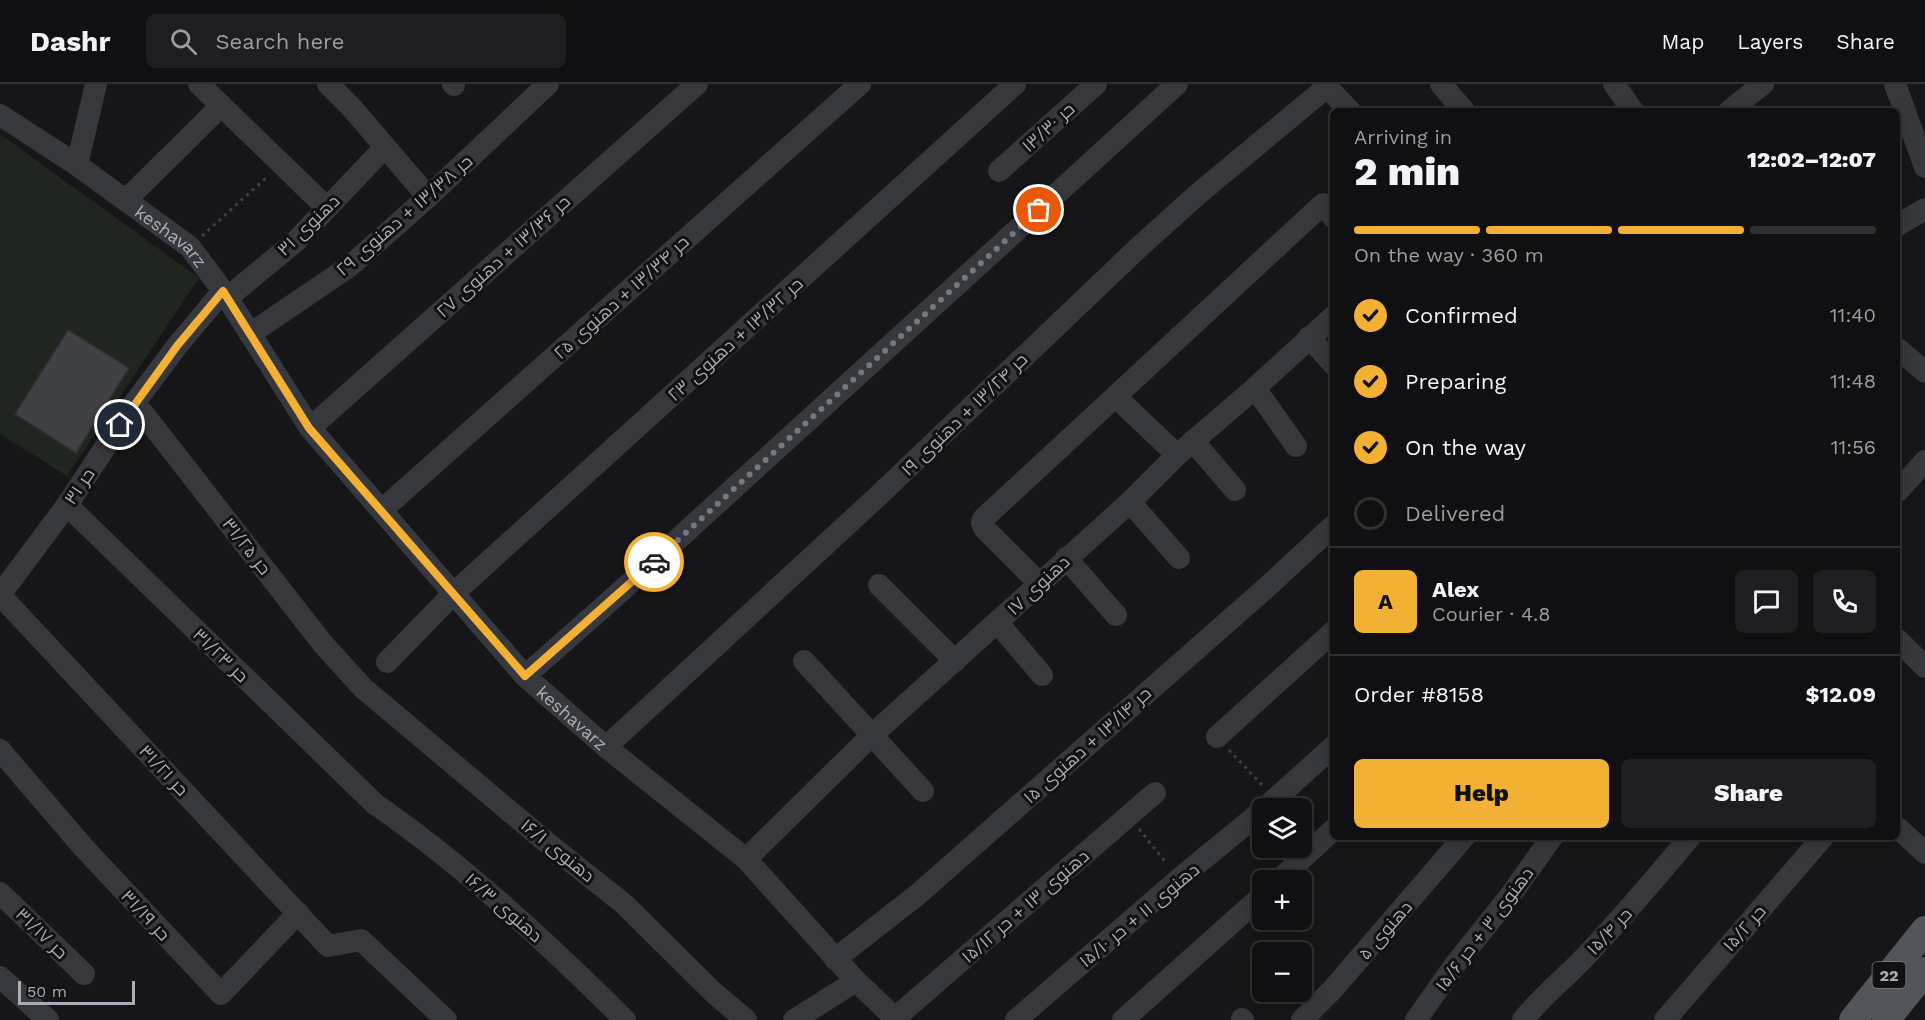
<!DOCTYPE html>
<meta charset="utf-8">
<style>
body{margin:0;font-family:"Work Sans",Cairo,sans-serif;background:#1e1e20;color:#f1f3f6;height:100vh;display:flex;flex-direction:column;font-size:22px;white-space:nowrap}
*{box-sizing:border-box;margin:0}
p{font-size:20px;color:#9c9d9f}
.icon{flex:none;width:33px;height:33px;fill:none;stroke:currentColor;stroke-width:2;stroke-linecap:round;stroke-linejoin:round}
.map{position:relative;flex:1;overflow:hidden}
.panel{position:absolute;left:1330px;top:24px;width:570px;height:732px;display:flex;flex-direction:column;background:#101012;border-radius:9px;box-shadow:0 3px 15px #0003,0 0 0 2px #303032}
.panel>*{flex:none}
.tools{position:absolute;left:1252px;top:714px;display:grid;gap:12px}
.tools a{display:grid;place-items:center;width:60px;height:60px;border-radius:9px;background:#101012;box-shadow:0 3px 15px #0003,0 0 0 2px #303032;font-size:30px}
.scale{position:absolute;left:18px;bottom:15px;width:117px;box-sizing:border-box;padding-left:6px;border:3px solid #a8adb8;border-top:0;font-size:16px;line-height:21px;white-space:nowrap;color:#a8adb8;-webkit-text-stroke:4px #111113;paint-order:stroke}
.pin{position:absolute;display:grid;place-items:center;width:51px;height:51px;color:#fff;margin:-26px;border:3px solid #fff;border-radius:50%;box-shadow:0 2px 6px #0007}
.courier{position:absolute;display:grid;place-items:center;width:60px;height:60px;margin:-30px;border:4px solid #f2b134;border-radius:50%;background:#fff;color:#222;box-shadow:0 2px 8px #0007}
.overview em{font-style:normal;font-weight:800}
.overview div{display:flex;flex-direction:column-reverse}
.overview{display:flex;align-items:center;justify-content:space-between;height:102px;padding:0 24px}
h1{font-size:39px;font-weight:800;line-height:45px}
.bar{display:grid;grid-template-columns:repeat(4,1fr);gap:9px 6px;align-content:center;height:72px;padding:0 24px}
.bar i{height:8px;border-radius:4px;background:#303032}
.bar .selected{background:#f2b134}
.bar p{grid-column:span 4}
.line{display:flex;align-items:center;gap:15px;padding:0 24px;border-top:2px solid #303032}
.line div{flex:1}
.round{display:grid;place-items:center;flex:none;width:63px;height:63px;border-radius:9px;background:#1e1e20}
ol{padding:0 24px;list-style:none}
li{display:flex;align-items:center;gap:18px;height:66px}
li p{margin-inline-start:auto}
li .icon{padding:6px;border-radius:50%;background:#f2b134;color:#111;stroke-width:4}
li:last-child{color:#9c9d9f}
li i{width:33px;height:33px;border:3px solid #303032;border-radius:50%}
.action{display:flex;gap:12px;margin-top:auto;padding:12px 24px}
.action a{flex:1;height:69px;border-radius:9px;background:#f2b134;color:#111;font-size:24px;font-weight:800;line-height:69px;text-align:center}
.action a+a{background:#1e1e20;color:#f1f3f6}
header{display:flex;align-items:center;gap:36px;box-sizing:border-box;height:84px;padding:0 30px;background:#101012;border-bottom:2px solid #303032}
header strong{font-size:28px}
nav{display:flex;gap:33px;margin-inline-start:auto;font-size:21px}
.search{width:420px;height:54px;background:#1e1e20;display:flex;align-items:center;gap:15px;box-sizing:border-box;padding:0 21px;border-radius:9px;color:#9c9d9f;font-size:22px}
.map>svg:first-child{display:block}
</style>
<header>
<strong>Dashr</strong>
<div class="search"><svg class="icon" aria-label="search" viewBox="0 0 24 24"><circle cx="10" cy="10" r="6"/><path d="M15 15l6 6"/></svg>Search here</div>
<nav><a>Map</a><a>Layers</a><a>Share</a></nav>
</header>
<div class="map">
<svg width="1925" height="936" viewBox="0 0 1925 936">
<rect width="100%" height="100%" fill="#161618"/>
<path fill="#1e261f" d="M0,50L199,194L67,392L0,350Z"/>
<path fill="#404145" stroke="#303034" stroke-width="1.5" d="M68,246L129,284L76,369L15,330Z"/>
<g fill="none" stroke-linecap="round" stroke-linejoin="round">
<path stroke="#3d3f44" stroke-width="3" stroke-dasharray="3 4.5" stroke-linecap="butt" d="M202,152L268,92
M1229,666L1264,703
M1139,745L1167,780"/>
<g stroke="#37383d" stroke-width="22">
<path d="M199,0L326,123"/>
<path d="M328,0L352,24L428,113"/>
<path d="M453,0L454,1"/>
<path d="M1324,0L1350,27"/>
<path d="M1441,0L1464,27"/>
<path d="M1614,0L1633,27"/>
<path d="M1895,0L1925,83"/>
<path d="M1729,27L1763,0"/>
<path id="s1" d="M0,31L77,81L190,163L223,207L310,344L525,592L606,663L746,775L856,897L897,936"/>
<path d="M77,81L96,0"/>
<path d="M999,87L1096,0"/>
<path d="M126,116L213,30"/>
<path d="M1898,141L1925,125"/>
<path d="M227,214L296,157L385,63"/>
<path d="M250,250L350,182L428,113L548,0"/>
<path d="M1309,253L1334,281"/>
<path d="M1898,265L1925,288"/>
<path d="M1255,304L1296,362"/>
<path d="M1116,313L1177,371"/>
<path d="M133,321L143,329L323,560L363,604L545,757L624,820L714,909L746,936"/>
<path d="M310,344L697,0"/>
<path d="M1193,357L1235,406"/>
<path d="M1898,407L1925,377"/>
<path d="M1130,418L1179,474"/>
<path d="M67,421L375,720C466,783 547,859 625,936"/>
<path d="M382,426L860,0"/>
<path d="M1066,474L1116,531"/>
<path d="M1040,500L984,444L982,439L983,435L1323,120L1334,134"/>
<path d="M879,501L955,577"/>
<path d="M0,511L328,862L361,856L446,936"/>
<path d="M0,511L67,421L133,321L177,262L223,207"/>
<path d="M997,538L1042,591"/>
<path d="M1898,556L1925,583"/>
<path d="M804,577L923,707"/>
<path d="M387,578L454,509L1015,0"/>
<path d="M525,592L610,517L1177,0"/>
<path d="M1217,653L1334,547"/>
<path d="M606,663L877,413L1136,166L1198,110L1327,3"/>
<path d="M0,666L84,764L221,910L298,829"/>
<path d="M1265,724L1334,662"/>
<path d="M1898,744L1925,769"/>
<path d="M746,775L871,652L1130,418L1177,371L1255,304L1334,232"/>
<path d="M1279,796L1334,745"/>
<path d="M0,809L84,890"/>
<path d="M835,875L916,812L1266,504L1334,441"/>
<path d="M0,893L48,936"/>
<path d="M895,934L1155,709"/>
<path d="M1242,935L1243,936"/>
<path d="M794,936L856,897"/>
<path d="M1016,936L1179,795L1263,726"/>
<path d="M1123,936L1263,811"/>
<path d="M1302,936L1333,905L1464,753"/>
<path d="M1416,936L1454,882L1510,812L1552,753"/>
<path d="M1523,936C1541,913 1564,895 1584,874C1621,835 1655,795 1690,753"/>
<path d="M1665,936L1823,753"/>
</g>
<path stroke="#53555c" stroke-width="28" d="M1853,936L1925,846
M1886,936L1925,887"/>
</g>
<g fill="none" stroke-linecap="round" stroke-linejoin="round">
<path stroke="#757880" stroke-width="6" stroke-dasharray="0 10.8" d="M654,478L1039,126"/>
<path stroke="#f2b134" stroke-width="8" d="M120,341L177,262L223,207L309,344L525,592L654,478"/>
</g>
<g text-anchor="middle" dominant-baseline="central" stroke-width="6" stroke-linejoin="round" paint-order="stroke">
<rect fill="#111113" stroke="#7b7e86" stroke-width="1.5" x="1872.5" y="878" width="33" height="26" rx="4.5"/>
<g font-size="16" font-weight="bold" fill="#a8adb8">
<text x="1889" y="891">22</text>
</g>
<g font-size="18" fill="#a8adb8" stroke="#111113">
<text transform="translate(1048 43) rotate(-42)">حر ۱۳/۳۰</text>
<text transform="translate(404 131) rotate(-41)">حر ۱۳/۳۸ + دهنوی ۲۹</text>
<text transform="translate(308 141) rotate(-44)">دهنوی ۳۱</text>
<text stroke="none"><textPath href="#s1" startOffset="210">keshavarz</textPath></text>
<text transform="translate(503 172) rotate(-42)">حر ۱۳/۳۶ + دهنوی ۲۷</text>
<text transform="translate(621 213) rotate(-42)">حر ۱۳/۳۴ + دهنوی ۲۵</text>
<text transform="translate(735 255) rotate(-42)">حر ۱۳/۳۲ + دهنوی ۲۳</text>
<text transform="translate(964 330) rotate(-44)">حر ۱۳/۲۴ + دهنوی ۱۹</text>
<text transform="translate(79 402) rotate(-56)">حر ۳۱</text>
<text transform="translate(247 462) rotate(52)">حر ۳۱/۲۵</text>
<text transform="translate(1038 501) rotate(-43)">دهنوی ۱۷</text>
<text transform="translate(221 571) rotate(44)">حر ۳۱/۲۳</text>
<text stroke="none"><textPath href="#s1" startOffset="840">keshavarz</textPath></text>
<text transform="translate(1087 661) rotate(-42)">حر ۱۳/۱۴ + دهنوی ۱۵</text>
<text transform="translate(164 686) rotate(47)">حر ۳۱/۲۱</text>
<text transform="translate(558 766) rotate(39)">دهنوی ۱۶/۱</text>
<text transform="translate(1025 822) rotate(-41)">دهنوی ۱۳ + حر ۱۵/۱۲</text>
<text transform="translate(504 823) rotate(41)">دهنوی ۱۶/۳</text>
<text transform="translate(146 831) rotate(47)">حر ۳۱/۱۹</text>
<text transform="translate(1139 831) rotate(-40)">دهنوی ۱۱ + حر ۱۵/۱۰</text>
<text transform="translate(1744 844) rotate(-49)">حر ۱۵/۲</text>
<text transform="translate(1484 845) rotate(-53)">دهنوی ۳ + حر ۱۵/۶</text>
<text transform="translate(1385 846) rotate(-49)">دهنوی ۵</text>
<text transform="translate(1609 847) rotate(-47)">حر ۱۵/۴</text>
<text transform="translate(42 849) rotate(44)">حر ۳۱/۱۷</text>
</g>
</g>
</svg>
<div class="tools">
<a><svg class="icon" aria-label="layers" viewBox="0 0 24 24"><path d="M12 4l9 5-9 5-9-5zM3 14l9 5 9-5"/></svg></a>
<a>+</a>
<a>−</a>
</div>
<div class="scale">50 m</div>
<div class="pin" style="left:1039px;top:126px;background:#ea580c"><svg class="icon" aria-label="bag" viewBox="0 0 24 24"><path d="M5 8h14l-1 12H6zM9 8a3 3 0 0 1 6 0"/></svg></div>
<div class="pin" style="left:120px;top:341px;background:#1f2937"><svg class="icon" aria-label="home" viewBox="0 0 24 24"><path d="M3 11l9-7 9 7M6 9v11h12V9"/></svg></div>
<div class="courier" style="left:654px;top:478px"><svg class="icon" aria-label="car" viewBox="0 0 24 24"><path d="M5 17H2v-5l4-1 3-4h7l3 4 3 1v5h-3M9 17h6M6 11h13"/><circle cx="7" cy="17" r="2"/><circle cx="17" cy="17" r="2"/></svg></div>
<section class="panel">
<div class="overview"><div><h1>2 min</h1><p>Arriving in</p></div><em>12:02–12:07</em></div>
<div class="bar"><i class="selected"></i><i class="selected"></i><i class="selected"></i><i></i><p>On the way · 360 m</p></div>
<ol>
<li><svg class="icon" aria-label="check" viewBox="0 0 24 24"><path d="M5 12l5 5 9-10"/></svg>Confirmed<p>11:40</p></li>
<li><svg class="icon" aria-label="check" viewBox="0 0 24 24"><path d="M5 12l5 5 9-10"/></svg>Preparing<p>11:48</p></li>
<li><svg class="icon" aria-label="check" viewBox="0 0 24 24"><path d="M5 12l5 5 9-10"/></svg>On the way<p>11:56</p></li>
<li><i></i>Delivered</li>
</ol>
<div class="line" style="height:108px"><b class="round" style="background:#f2b134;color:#111">A</b><div><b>Alex</b><p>Courier · 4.8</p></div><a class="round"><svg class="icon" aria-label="chat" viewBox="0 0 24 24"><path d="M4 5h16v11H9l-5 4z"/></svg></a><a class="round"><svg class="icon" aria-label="phone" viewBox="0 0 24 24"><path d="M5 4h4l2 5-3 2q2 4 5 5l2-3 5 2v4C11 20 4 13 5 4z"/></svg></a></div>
<div class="line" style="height:78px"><div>Order #8158</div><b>$12.09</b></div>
<div class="action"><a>Help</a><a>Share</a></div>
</section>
</div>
